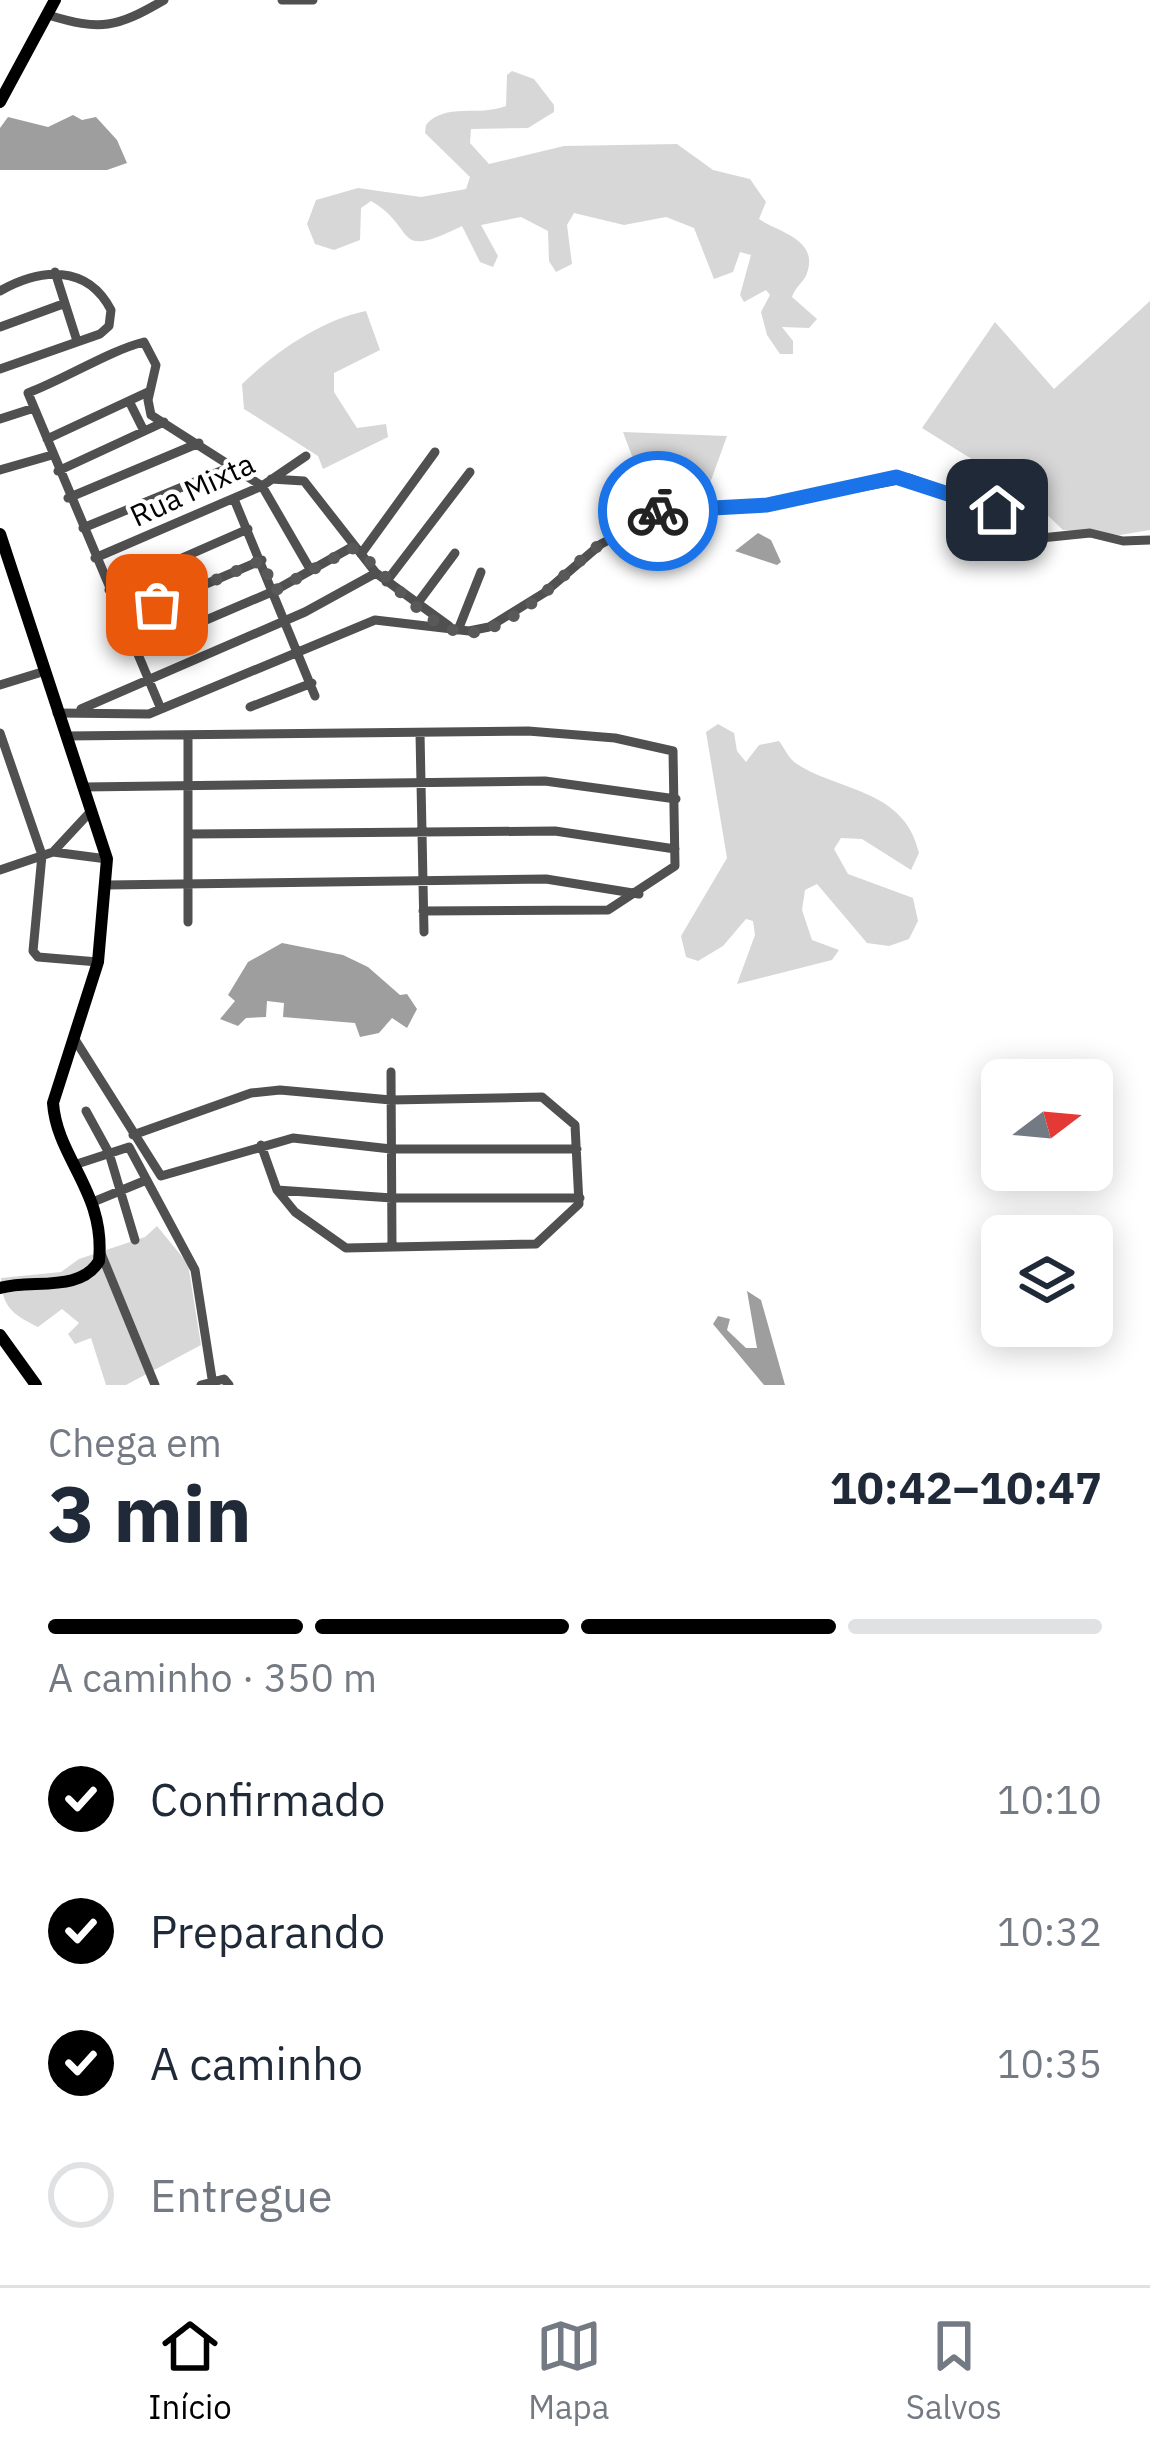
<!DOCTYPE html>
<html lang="pt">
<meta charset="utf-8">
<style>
body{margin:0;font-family:"IBM Plex Sans",sans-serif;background:#f2f2f3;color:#1f2937;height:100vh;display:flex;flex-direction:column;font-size:45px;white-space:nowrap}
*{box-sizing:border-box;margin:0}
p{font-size:39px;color:#747a83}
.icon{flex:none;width:66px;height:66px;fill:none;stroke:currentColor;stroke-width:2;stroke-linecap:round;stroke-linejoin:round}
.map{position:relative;height:1385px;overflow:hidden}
.panel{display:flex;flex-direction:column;background:#fff;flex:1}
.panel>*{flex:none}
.needle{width:78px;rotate:74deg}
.controls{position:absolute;left:981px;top:1059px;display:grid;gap:24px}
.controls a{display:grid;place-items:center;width:132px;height:132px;border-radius:18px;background:#fff;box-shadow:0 6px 30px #0003;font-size:60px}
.pin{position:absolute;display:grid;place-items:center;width:102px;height:102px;color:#fff;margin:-51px;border-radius:24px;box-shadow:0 6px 18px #0006}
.courier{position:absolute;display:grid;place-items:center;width:120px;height:120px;margin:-60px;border:9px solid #1a73e8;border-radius:50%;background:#fff;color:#222;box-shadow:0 3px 15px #0007}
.head em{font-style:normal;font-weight:800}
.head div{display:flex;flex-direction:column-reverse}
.head{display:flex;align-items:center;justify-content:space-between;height:204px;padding:0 48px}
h1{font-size:78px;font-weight:800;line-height:90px}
.bar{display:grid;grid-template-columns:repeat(4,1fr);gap:18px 12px;align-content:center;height:144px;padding:0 48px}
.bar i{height:15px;border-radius:9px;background:#e0e1e3}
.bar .current{background:#000}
.bar p{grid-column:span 4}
ol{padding:0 48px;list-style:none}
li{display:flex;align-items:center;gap:36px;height:132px}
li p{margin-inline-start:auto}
li .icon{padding:12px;border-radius:50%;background:#000;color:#fff;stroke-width:4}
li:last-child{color:#747a83}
li i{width:66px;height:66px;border:6px solid #e0e1e3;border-radius:50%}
.dock{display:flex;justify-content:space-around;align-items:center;height:168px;border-top:3px solid #e0e1e3;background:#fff;font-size:33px;color:#747a83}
.dock a{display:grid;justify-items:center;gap:6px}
.dock .current{color:#000}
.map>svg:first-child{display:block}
</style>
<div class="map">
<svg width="1150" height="1385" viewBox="0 0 1150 1385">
<rect width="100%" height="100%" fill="#fff"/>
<path fill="#d7d7d7" d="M512,71L534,79L554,105V112L528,128L471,129L470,143L489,164L564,146L677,144L713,170L750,179L766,202L759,219C778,232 819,239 807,273C805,281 795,287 792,297L817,319L809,328L782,327L793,341V354H780L767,335L761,312L770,295L766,290L744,302L740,295L751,255L740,252L733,272L714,279L694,228L666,217L624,225L574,213L567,225L572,264L556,272L549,261L548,231L521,217L481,225L498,256L493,267L480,262L462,226C391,261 419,229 371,201L361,208L360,240L334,250L315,244L307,224L316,200L358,188L421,197L466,189L470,177L425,133L426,125C445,102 478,117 506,106L507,75Z
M1150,301V530L1120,535L1063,530L1021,490L922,428L995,322L1054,389Z
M366,311L380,350L334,373V392L357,428L386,424L388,437L323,469L318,456L244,409L242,384C275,352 321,320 366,311Z
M623,432L727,436L701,508L651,507Z
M718,724L734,733L737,751L746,762L759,745L779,741C785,749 789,759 797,764C838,791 905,789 919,853L911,870L862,839L841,838L834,849L848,874L913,898L918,921L909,939L889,946L867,943L817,884L805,890L802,910L812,940L839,950L832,960L737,984L755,935L753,921L746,919L723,946L698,961L686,957L681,936L727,858L706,732Z
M157,1226L188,1264L201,1345L126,1385H106L91,1338L75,1344L68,1334L79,1323L62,1309L38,1327C12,1314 2,1307 1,1278L61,1272L79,1259L145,1237Z"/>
<path fill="#9e9e9e" d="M73,115L82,120L96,117L117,140L127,163L107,170H0V128L8,117L48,127Z
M758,533L771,540L781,562L777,565L735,551Z
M282,943L343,955L368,967L400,995L407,994L417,1009L407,1028L392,1018L379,1033L360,1037L355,1023L283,1017L284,1003L267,1001L266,1017L246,1018L238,1026L220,1019L235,1001L228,995L248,962Z
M747,1291L761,1300L785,1385H764L713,1324L718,1316L730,1319L727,1330L746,1348H757Z"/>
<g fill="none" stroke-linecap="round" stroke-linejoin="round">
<path stroke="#505050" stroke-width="9" d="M282,0H313
M48,15C101,31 116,28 164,0
M55,272L77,341
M0,291C41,268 87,264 111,310L109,326L100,334L0,369
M0,327L63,304
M129,401L144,431
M0,419L34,408
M47,439L150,391
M0,470L52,455
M58,471L164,422
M271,479L304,481L376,573L449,626
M68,498L199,443
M234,499L315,696
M83,528L233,466
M361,554L435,452
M95,558L262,486L306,456
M386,582L470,472
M109,590L248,529
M417,604L455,553
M122,620L262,560
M458,630L481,572
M136,650L274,591L352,547
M0,685L42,672
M250,707L312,683
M81,709L305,612L376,573
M161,709L28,393C65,379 111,350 144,342L156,365L148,400L151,415L262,486L310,569
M57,713L149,714L375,620L469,631L489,627L544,593L601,544L668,509L697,512L767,505L909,478L997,510L1041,538L1090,533L1123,541L1150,540
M0,733L42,855L33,951L38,957L98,962
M420,733L424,932
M66,736L528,731L615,738L673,751L675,866L608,910L423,911
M84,787L545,781L676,799
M188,834L555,831L675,849
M53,852L107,859
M0,870L53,852L92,810
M107,885L546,879L639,894
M188,922V735
M74,1038L161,1176L293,1138L391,1149H577
M391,1072L392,1247
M86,1111L109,1153L135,1240
M133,1135L251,1093L280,1090L391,1100L542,1097L575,1125L579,1204L536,1244L346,1248L295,1212L277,1190L261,1145
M77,1164L129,1147L195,1270L213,1385
M277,1190L392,1198H580
M93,1202L144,1181
M100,1251L155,1385
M201,1385L224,1379L229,1385"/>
<path stroke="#000" stroke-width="12" d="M0,102L55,0
M0,534L107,859L98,962L53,1103C57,1159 106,1192 99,1261C80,1293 32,1279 0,1288
M0,1335L36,1385"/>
</g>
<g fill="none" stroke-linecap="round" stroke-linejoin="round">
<path stroke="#595959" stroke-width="12" stroke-dasharray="0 21.6" d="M157,605L262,560L274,591L352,548C386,570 412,615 453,630C500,647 562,574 594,549C612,535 638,520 658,511"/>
<path stroke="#1a73e8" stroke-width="15" d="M658,511L767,505L896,477L997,510"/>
</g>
<g text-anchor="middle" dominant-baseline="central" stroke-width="9" stroke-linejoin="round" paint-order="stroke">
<g font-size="30" fill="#000" stroke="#fff">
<text transform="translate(192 489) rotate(-25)">Rua Mixta</text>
</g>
</g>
</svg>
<div class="controls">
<a><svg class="needle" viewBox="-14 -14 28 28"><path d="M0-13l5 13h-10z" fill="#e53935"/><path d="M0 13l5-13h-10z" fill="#747a83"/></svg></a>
<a><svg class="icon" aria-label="layers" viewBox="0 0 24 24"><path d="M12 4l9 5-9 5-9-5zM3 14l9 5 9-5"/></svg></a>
</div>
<div class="pin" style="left:157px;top:605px;background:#ea580c"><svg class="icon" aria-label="bag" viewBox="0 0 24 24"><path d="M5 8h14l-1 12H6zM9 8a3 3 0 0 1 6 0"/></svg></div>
<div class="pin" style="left:997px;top:510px;background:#1f2937"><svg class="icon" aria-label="home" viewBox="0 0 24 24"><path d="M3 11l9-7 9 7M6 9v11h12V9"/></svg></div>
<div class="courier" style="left:658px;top:511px"><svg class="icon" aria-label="bike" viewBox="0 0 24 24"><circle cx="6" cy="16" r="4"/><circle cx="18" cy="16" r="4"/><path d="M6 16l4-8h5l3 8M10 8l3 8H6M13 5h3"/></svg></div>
</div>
<section class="panel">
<div class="head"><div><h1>3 min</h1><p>Chega em</p></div><em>10:42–10:47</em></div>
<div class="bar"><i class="current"></i><i class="current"></i><i class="current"></i><i></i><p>A caminho · 350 m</p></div>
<ol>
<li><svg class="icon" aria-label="check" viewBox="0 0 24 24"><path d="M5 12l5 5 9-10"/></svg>Confirmado<p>10:10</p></li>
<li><svg class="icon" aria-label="check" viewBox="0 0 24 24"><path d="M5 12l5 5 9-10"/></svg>Preparando<p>10:32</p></li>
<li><svg class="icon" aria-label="check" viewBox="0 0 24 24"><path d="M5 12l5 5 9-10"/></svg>A caminho<p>10:35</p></li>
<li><i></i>Entregue</li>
</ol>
</section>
<nav class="dock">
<a class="current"><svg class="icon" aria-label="home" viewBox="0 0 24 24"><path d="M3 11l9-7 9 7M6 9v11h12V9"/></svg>Início</a>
<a><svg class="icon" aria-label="map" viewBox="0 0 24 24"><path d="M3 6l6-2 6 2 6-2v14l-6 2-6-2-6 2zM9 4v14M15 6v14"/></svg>Mapa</a>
<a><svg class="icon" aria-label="saved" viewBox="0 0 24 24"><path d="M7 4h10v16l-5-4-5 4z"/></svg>Salvos</a>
</nav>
